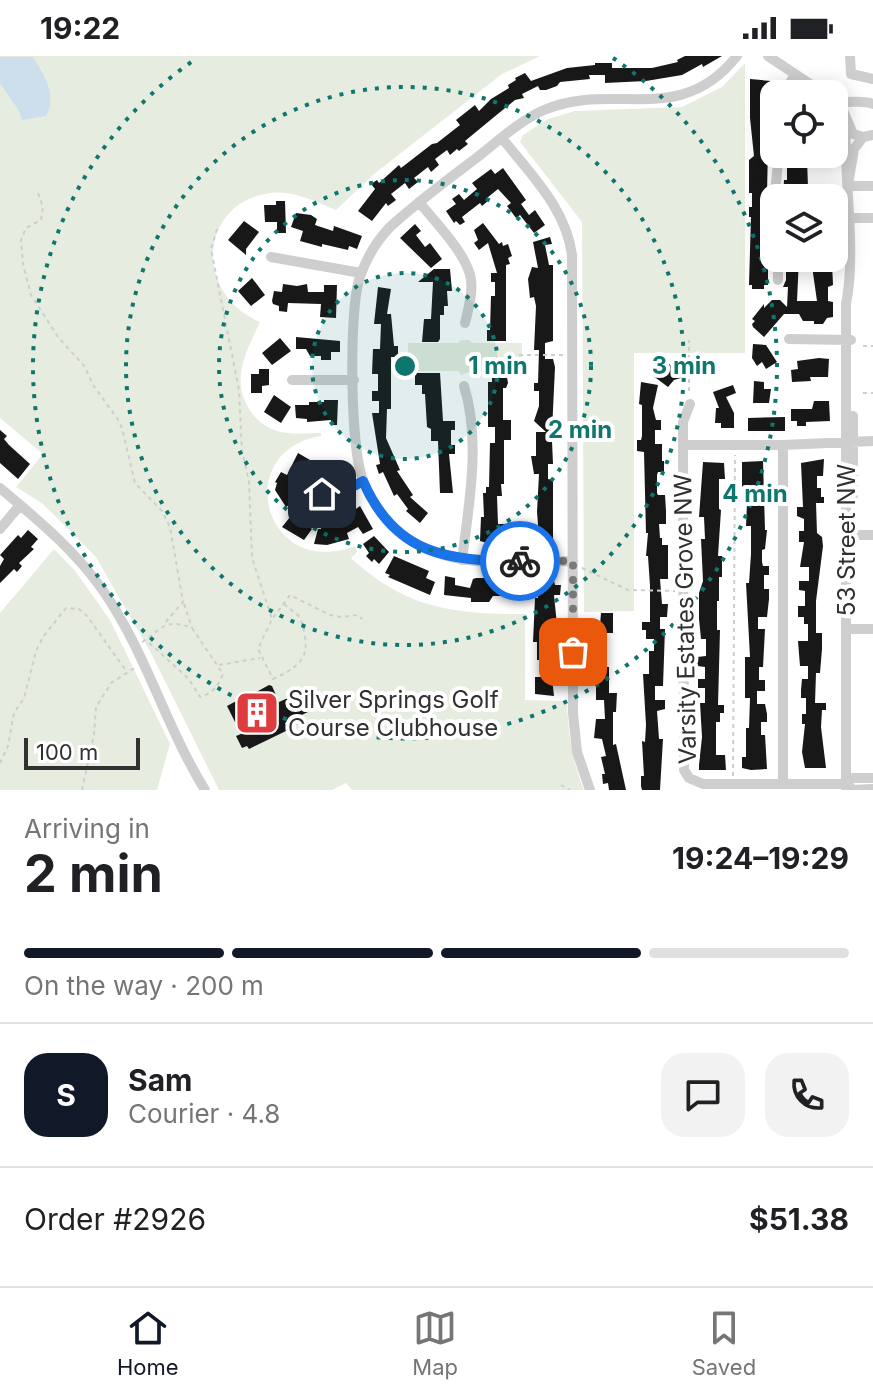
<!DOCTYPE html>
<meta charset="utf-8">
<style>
body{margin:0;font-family:Inter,sans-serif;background:#f2f2f2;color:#202124;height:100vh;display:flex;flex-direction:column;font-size:30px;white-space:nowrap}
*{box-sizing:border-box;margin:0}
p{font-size:26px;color:#757577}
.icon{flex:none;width:44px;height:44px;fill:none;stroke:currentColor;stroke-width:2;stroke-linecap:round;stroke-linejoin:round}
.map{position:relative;height:734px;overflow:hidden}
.sheet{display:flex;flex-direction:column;background:#fff;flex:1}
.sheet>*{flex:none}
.tools{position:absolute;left:760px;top:24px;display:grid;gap:16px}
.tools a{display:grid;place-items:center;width:88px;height:88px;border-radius:16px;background:#fff;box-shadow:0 4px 20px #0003;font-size:40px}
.scale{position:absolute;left:24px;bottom:20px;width:116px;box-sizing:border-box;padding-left:8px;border:4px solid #313131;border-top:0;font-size:22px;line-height:28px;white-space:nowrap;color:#313131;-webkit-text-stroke:6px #fff;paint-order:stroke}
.pin{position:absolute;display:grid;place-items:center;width:68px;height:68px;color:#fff;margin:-34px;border-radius:16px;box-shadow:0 4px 12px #0006}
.courier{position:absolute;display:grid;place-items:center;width:80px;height:80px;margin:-40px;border:6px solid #1a73e8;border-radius:50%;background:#fff;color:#222;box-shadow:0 2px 10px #0007}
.headline em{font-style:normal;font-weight:700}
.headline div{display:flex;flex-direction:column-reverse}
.headline{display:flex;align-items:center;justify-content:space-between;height:136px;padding:0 24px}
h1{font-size:52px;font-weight:700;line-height:60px}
.bar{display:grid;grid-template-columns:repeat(4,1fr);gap:12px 8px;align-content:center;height:96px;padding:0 24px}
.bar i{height:10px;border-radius:6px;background:#e0e0e0}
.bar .selected{background:#111827}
.bar p{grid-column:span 4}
.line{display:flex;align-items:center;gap:20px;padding:0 24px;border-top:2px solid #e0e0e0}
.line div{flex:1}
.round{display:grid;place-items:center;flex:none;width:84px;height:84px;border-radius:24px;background:#f2f2f2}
.status{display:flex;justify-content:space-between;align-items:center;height:56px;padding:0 40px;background:#fff;direction:ltr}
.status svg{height:22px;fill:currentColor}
.menu{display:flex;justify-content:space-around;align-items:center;height:112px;border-top:2px solid #e0e0e0;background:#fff;font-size:22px;color:#757577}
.menu a{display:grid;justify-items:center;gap:4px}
.menu .selected{color:#111827}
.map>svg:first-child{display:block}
</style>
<div class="status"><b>19:22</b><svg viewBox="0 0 49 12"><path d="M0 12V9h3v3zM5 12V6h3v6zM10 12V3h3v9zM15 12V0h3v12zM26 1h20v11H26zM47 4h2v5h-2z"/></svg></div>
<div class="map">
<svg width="873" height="734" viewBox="0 0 873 734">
<rect width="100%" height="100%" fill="#fff"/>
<path fill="#e6ede0" d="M0,0H540L502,18L374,118L336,154C316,146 293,134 271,137C200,145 192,237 260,266C247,294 231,322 248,351C254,362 264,371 277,375C291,379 307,377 321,377V380C230,395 264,525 355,490L357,496L351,502C406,553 453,558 525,558V644L567,645C568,677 572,704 584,734H352L346,727L332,734H219L152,599L96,501L43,448L16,431L43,398L0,362Z
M745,7V297H634V555L584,556L582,166L520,86L523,79L548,63L575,55L682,51L722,31Z
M461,284H469L472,287H522V315H472L461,319L458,315H408V287H458Z
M54,493L76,516L110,564L170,688L157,734H0V557Z"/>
<path fill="#cddeec" d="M0,1H33C44,19 58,40 46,60L22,64L19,55L0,27Z"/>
<path fill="#181818" d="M685,0H722L703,11L702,8L682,19L646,25L605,27V19H589L590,23L560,26L557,30L546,34H540L538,30L522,38L524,42L515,44L488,66L465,85L468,88L459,95L457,93L450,99L447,94L435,103L439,109L431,116L428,111L414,122L418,126L409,133L405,127L391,138L396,144L388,150L386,147L372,165L358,155L375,133L371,128L377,124L379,127L399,109L401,112L432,88L437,87L460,69L456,64L475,49L479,55L491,43L509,32L508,29L516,24L515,22L525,17L531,25L567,12L595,9V7H612V12H652L678,6L677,4Z
M750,23L771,25L773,38L771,64L774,92H768L767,137H764V150L768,152L771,167L770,184H768V229H764V233H752V229H749L751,161H749V151H752V137H749V104L754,100L750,62Z
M792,99H804V103L807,102L808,132L829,133V136H833V142H783L784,124H787V103H792Z
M503,112L526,144L521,148L529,159L535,154L545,169L534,177L520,159L516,162L507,150L511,147L498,133L487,142L489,144L482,150L480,147L462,161L465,166L460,169L456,165L454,167L446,155L456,148L452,143L459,138L464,144L477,133L472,127L491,113L495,118Z
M276,145H285L286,177H277V166H265L264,149H276Z
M296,157L311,159L317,163L315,169L333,175L334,170L362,180L357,193L349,190L348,194L322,188V191L300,185L303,175L291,171Z
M244,165L259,176L246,193V199L228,184Z
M483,167L499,188L502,186L503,190L508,188L512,200L508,202L510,208L506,209V285H487V274H490L491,240H495V226H491V217H497L488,187L479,194L474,187L478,184L474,174Z
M415,168L421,175L416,179L425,191L430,187L442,203L431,212L400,182Z
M550,181L552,188L545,189L549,209H553V285L545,287V303H553L555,311L552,375H555V385H552L553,408H548V423L553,424V490H526V481H539L537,456L539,418H534L531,400H536V376H546L534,365L539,350V335H534V327H538L539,294H534L536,250L534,241L530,242L528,223L532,211L538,212L533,186Z
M786,202H799L797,245H817L813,217V207H817V202H828V207H832L833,229L828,231V245L833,246V261L827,262L823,268H814V265H803L799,258H784L764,281L753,271L752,268L755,265L752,263L764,248V252L772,244H780L787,251L788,231H783L786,224Z
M434,213H450L452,235H447L448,250H444V259H440V283L438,286H422L424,263H431L433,226H418Z
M252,222L265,239L251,250L238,235Z
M283,228L297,230L307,228L308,236H324V229H337L336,262L320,261L321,248L288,247L287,256L279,255V250L273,248L272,245L274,235L282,236Z
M378,231L391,233L387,258H391L394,290H398V301H391V353H387L386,382L400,414L397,415L413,439L410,441L428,457L420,467L406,455L408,453L397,438L394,440L383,416L379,418L376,409L380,408L372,357H379V345H372V335H378V318H372L373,293H380L381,268H374Z
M296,281L340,285V296H331V304H321V300H310L306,293H296Z
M280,282L291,295L272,309L262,297Z
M753,288L766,289L777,306L766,313L762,306L757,310L752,302Z
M819,302L829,303L828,321H810L811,325L792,326L791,314L798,313L797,305Z
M664,304L673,311L675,308L682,313L684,321L674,324L668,331L652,319Z
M259,313H269V329L262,330V337H251V318H259Z
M492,316H506L508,327L506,332H503V364H511V384H504V428H501L502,440H497L498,468H519V486H498V490L480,485L481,461H484L483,437H486V431H489L490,387H495V371H488V326H492Z
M415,317H440L443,365H455V374H451V389H455V398H449L453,437H440L438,385H431V373L427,371L425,338H422V329H415Z
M754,325L764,326V333H771L769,347H753Z
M641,326L658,329L653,352L656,364H661V374H655V388H662V405H664V416H658L657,419V437L658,439H665L666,455V468H659L660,482H662V489H668V523H660L662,548H668L667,561H660V573H665L663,630H655V644H665V653L657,655L659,683H663L660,734H642L641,730V720H644L642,685L645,686L646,669L643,618H649V595H654V583H646V574H642V566H650V530L648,500H646L648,477H646L644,396L637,395V384H641L642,380V349L639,348Z
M733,329L736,337L726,341L734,357V372H721V367H715L716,352H719L713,336Z
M274,339L291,351L281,367L264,356Z
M324,344H338L337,369H331V364L307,366V363L296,362L295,349H309V346H324Z
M814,345H829L830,365L806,366V370H797V365H791V353H812Z
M785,361V375H748V362Z
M0,374L7,380L4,383L9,389L30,408L18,423L0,407Z
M298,397L310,404L305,414L307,415L303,423L298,421L290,435L296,445L286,451L275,434L277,427L275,426L281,416L287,419Z
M824,403L823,420H817V432H821V441H824V447H816L817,477L822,481L823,490L816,545V577H822V593L820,617H816L815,647H826V654H822L821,671L826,712H805L802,696L805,668H802V658H806V642H801V634L802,623H808V610H800L798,585H808V568H804V561H798V550H805V535L799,534V525H809V511H800L804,486H799V475H804V463L797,460V451H803L801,407Z
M763,405L765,474H767L765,493L762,494V506L763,510H769V519H764V533H769V543L767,561H758V573H765L763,611H759V624H765V635H757V648H765L767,658V666H761V679H765L767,713L751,714L742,712V701H746V672H749L750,642H745V601H750L746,527H749L751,498V470H746L747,447H742V406Z
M703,406L724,407L725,423H719V453L721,454L718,500H722V521H719V545H717V574H720L718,649H724V657H720V666H716V699H725L726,714H699V709L702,681L700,647H705V632H698V623H705V611L697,610V601L706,600V583H701L699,563V537L703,525L701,483H705L704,461H699Z
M299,450L307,456L301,464L312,473L304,484L282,471Z
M360,450L373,473L363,478L358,471L347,477L349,483L327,489L314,488L318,473H321V465L345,466L351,461L349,458Z
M28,474L38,483L31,491L34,493L19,507L22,510L17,516L14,513L0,527V510L4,503L0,499L18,479L21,482Z
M374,480L389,496L379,508L374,503L372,506L366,500L369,497L363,488Z
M394,500L429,515L426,522L435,526L430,539L388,521L390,519L385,517Z
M445,520L455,522V529L470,532L473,523L476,522H513L512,540H493L489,546H471V542L444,539Z
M541,521H553L555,529H561L560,539H554L558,579L554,588L555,604H550L554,640L535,638V621H542L541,604H537V586H533L535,542H538V524H541Z
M601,557H613V577H607V611H609V637H617L616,656H613V689L616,688L626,734H609L608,727L603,728L602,718H605L601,701L606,700L602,683L594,682L596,663H605L604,644H596V628H592V620L596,618L593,569H600Z
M269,629L272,630L279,646L299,637L310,655L285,667L288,674L249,693L247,690L242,692L236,680L241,678L227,650L240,643L239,640L247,636L249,640Z"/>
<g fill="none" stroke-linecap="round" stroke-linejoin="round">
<path stroke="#cecece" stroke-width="2" stroke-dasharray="4 4" stroke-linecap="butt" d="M38,137L43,151L41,164L26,172L21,184L23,208L31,239L58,281L85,311L93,329L117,362L122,372L135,427L162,455L170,471L183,546L164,568
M217,173L211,193L239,334L242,395L249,425L252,502L272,563
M863,290H873
M519,299H563
M689,335V284
M863,337H873
M582,512L628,534L675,535
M184,548L192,572
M284,548L300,561C311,596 308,607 273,623L258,593L272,563L290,539L330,559L341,561L358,559L362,563
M142,586C162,574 164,561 192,572L223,618C218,630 213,637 200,641L189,623L146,584
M219,609L260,602
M0,707L8,690L14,657L24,642L36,595L43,581L66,552L79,553L87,560L127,616
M733,720L735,399
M561,729L570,734
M82,734L94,679L96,651L111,627L136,611"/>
<path stroke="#cecece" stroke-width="10" d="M768,0L825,38
M850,0L851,18L873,23
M784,38L795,18
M834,44L842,52L853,78L863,81L873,79
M836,45C849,48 861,43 873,48
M846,66C843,123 857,193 846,248V732
M502,82C530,118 566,152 572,199L573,657L577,696L590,734
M849,123L854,93L863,81
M848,130H873
M419,146C435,166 468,199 471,224C473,238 468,254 465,267
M774,147L778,106
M834,162H873
M271,201L361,217
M778,202V224
M789,283L851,284
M292,324H354
M873,385L783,389H683L684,714L689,722L703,728H838L846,727L853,722H873
M683,389V366L690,348
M783,389V728
M0,432C38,464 76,495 104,536C146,597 166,671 205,734
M322,438L345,435L363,425
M853,444V360
M0,473L20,449
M846,479H873
M462,504C469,448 481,384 464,330
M573,505C522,505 463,514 417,488C392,475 373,450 363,424C350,392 349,258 359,224C365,205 375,187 389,172C416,147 446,125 475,103C497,86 519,65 544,54C614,24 679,73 737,0
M846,573H873
M846,727L853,734L873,733"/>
</g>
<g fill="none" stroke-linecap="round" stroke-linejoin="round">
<path stroke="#797979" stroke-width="8" stroke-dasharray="0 14.4" d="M520,505H573V596"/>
<path stroke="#1a73e8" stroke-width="10" d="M322,438L345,435L363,425C395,499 448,505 520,505"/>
</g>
<circle cx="405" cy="310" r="93" fill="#0f766e" fill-opacity=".12"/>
<g fill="none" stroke="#0f766e" stroke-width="4" stroke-dasharray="4 8">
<circle cx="405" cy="310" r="93"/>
<circle cx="405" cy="310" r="186"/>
<circle cx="405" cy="310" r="279"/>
<path d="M613 2A372 372 0 1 1 197 2"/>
</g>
<defs>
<g id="building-square" transform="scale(2.3)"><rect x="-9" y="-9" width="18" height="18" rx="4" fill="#df3c3f" stroke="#fff"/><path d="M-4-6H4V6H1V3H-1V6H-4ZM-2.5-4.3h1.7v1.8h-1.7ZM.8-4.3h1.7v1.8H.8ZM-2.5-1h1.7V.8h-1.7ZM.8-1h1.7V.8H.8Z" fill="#fff"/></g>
</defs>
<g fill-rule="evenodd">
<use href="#building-square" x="257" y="657"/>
</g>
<g text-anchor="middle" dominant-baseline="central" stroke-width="8" stroke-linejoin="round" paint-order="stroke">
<g font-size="24" fill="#313131" stroke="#fff">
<text transform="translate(846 484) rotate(-90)">53 Street NW</text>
<text transform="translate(685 563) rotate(-91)">Varsity Estates Grove NW</text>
</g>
<g font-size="24" fill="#313131" stroke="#fff" text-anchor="start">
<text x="288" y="643">Silver Springs Golf<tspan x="288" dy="28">Course Clubhouse</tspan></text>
</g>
</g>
<circle cx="405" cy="310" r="12" fill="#0f766e" stroke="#fff" stroke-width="4"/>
<g font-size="24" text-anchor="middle" font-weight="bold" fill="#0f766e" stroke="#fff" stroke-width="8" stroke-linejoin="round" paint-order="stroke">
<text x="498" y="318">1 min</text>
<text x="684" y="318">3 min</text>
<text x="580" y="382">2 min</text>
<text x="755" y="446">4 min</text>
</g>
</svg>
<div class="tools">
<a><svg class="icon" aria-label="locate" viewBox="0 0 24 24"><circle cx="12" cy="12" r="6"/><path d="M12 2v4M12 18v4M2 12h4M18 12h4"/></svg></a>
<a><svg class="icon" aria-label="layers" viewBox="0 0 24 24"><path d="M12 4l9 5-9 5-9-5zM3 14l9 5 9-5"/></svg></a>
</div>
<div class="scale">100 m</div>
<div class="pin" style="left:573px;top:596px;background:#ea580c"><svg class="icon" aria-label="bag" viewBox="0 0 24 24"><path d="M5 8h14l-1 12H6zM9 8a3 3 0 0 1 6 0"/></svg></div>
<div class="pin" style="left:322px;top:438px;background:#1f2937"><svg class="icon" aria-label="home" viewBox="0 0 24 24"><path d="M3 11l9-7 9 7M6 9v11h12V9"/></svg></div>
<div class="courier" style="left:520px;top:505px"><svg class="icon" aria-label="bike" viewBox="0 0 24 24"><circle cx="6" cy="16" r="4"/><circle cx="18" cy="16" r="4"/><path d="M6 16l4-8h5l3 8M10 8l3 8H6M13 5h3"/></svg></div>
</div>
<section class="sheet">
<div class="headline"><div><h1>2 min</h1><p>Arriving in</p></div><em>19:24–19:29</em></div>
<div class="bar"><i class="selected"></i><i class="selected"></i><i class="selected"></i><i></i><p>On the way · 200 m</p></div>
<div class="line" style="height:144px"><b class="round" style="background:#111827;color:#fff">S</b><div><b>Sam</b><p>Courier · 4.8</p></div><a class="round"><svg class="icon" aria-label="chat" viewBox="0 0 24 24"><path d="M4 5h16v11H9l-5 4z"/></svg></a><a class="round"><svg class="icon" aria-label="phone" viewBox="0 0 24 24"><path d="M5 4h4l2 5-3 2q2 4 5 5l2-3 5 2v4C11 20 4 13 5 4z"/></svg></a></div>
<div class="line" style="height:104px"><div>Order #2926</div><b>$51.38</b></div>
</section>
<nav class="menu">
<a class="selected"><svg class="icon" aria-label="home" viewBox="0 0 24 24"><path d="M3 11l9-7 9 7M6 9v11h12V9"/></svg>Home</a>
<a><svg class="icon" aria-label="map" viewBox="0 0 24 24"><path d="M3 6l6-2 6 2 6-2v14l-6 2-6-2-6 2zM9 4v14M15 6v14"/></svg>Map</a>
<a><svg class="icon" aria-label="saved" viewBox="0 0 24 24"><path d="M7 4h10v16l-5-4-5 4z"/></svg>Saved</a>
</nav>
